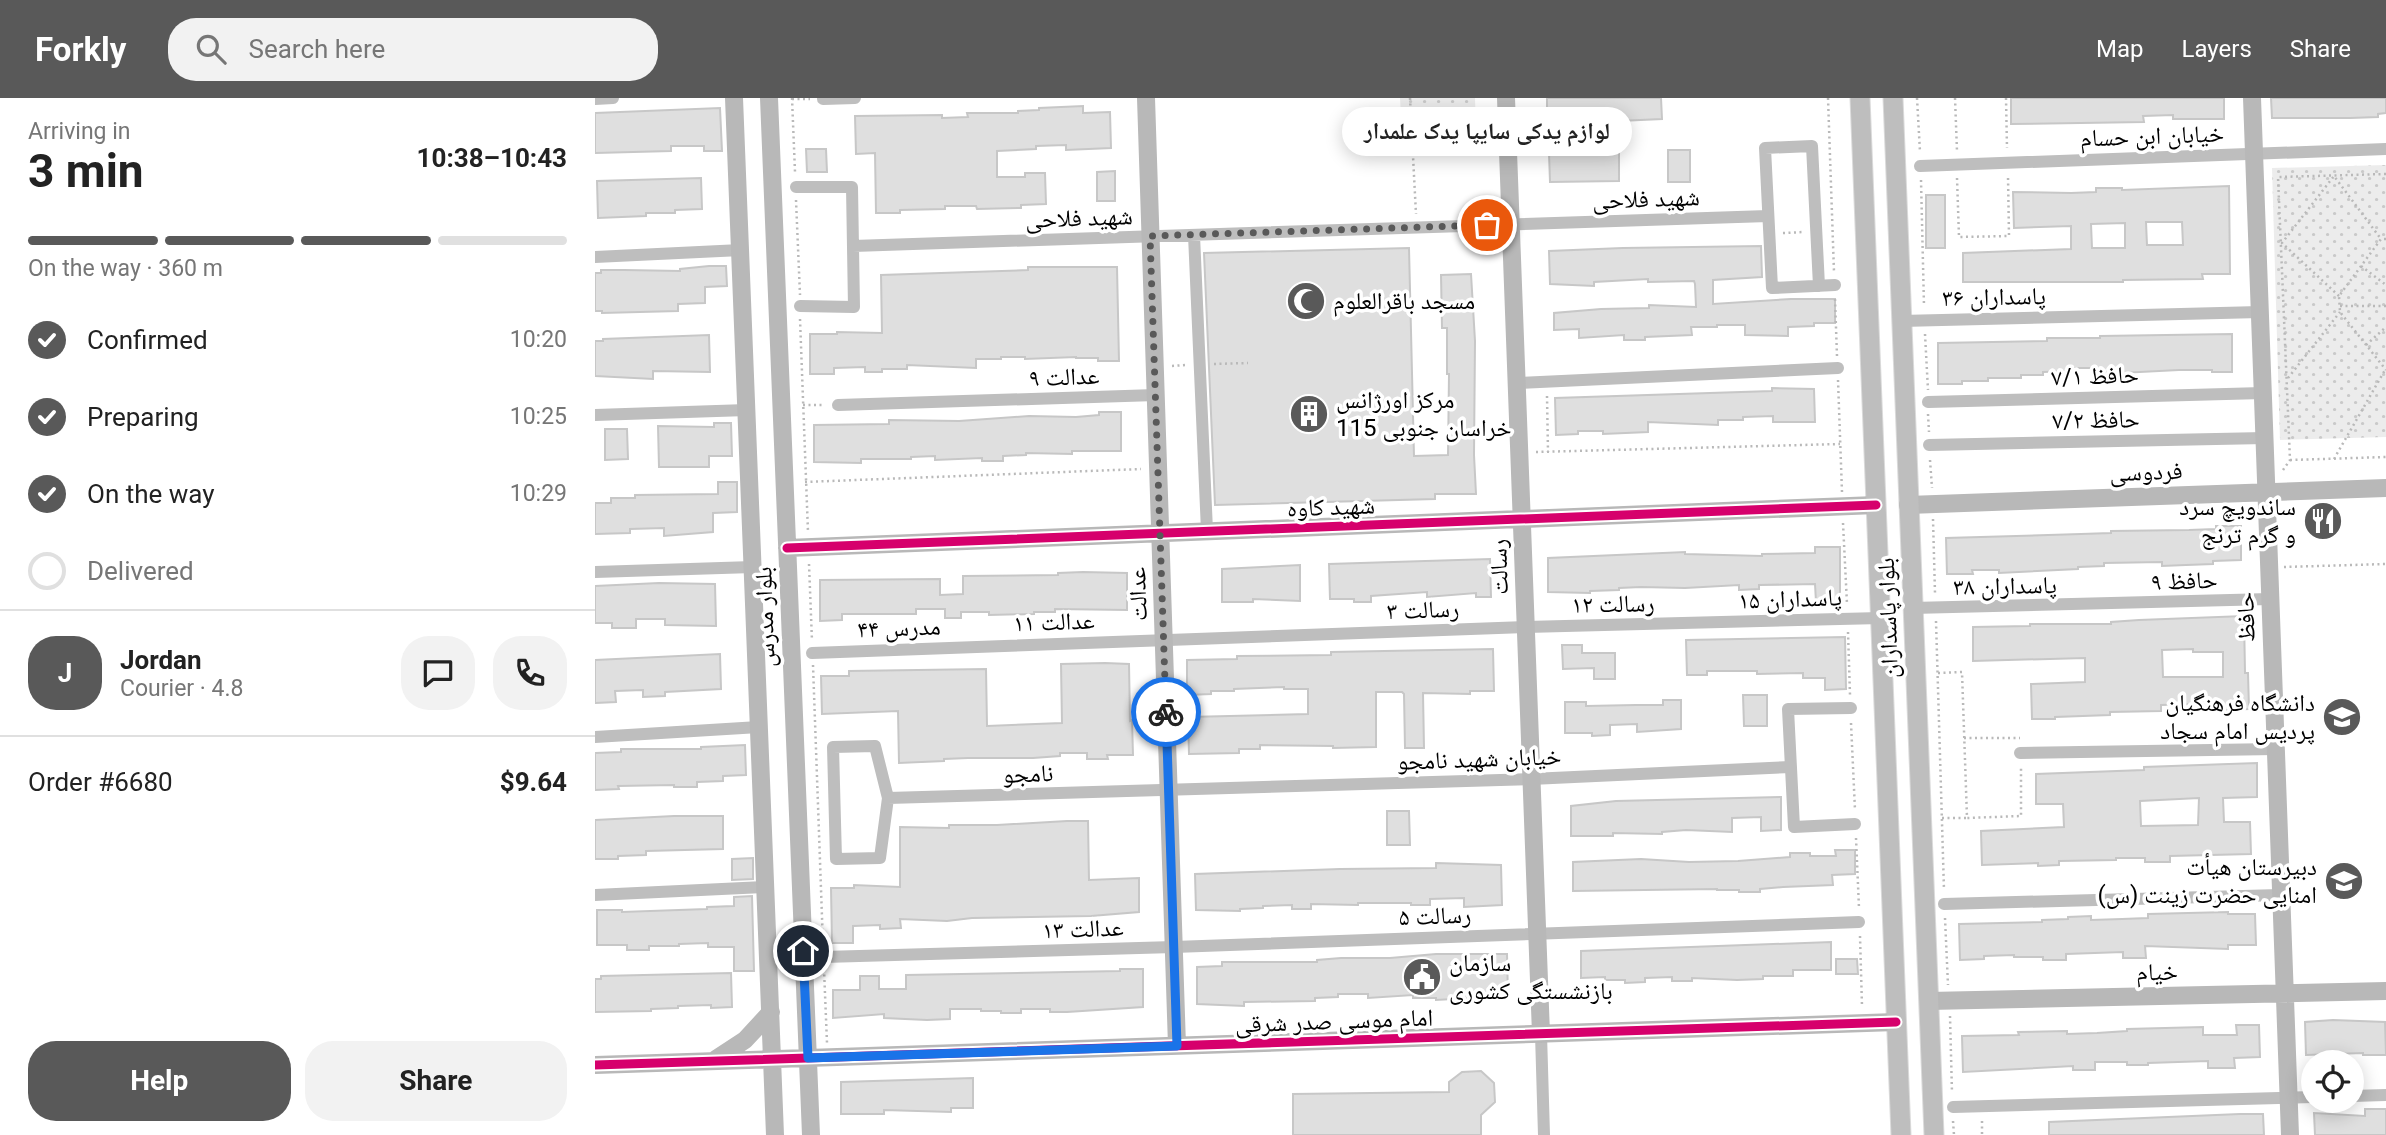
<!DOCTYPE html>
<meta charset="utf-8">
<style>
body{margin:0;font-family:Roboto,"Noto Naskh Arabic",sans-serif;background:#f2f2f2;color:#222;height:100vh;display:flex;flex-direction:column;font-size:26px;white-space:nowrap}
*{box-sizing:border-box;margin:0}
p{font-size:23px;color:#767676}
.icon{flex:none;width:38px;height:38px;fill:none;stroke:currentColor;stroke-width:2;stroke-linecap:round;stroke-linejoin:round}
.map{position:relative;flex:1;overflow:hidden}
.sheet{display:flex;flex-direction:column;background:#fff;width:595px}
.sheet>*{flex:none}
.tools{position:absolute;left:1706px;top:952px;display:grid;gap:14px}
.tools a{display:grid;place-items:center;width:63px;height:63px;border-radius:50%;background:#fff;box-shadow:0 4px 18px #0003;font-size:35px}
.pin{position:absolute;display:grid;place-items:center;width:60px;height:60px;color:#fff;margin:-30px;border:4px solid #fff;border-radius:50%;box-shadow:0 2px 7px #0007}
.courier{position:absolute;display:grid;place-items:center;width:70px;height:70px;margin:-35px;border:5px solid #1a73e8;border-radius:50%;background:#fff;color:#222;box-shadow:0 2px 9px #0007}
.bubble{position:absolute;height:49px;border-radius:24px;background:#fff;box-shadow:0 4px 18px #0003;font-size:23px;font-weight:700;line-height:49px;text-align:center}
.headline em{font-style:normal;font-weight:700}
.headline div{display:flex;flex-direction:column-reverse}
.headline{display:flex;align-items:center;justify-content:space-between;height:119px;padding:0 28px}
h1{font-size:46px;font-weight:700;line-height:52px}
.bar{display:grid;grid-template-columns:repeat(4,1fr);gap:10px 7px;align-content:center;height:84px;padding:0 28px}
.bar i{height:9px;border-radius:5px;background:#e0e0e0}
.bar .current{background:#595959}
.bar p{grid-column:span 4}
.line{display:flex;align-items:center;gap:18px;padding:0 28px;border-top:2px solid #e0e0e0}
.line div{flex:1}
.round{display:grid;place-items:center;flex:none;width:74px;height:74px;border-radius:28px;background:#f2f2f2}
ol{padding:0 28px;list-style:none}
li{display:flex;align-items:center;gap:21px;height:77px}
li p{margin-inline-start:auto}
li .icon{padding:7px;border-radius:50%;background:#595959;color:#fff;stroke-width:4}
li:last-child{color:#767676}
li i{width:38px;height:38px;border:4px solid #e0e0e0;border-radius:50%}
.primary-button{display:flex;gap:14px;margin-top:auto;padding:14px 28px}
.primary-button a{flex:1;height:80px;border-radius:28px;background:#595959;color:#fff;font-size:28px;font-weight:700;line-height:80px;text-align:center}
.primary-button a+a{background:#f2f2f2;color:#222}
header{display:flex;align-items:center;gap:42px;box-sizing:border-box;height:98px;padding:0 35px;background:#595959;color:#fff}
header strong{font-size:33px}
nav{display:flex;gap:38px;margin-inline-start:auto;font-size:24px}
.search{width:490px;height:63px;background:#f2f2f2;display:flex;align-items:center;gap:18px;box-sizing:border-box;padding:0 24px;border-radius:28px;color:#767676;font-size:26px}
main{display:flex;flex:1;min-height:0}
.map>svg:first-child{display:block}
</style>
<header>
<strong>Forkly</strong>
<div class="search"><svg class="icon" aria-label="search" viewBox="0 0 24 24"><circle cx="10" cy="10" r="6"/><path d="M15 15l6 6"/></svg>Search here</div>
<nav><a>Map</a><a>Layers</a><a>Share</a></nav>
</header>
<main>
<section class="sheet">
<div class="headline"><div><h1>3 min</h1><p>Arriving in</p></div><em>10:38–10:43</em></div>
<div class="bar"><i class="current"></i><i class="current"></i><i class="current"></i><i></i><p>On the way · 360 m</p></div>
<ol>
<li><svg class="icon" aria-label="check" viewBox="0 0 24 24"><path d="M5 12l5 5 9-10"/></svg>Confirmed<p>10:20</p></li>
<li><svg class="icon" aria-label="check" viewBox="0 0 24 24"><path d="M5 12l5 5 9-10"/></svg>Preparing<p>10:25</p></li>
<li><svg class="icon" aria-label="check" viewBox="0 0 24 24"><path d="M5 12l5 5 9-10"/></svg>On the way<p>10:29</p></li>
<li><i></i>Delivered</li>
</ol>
<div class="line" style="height:126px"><b class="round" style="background:#595959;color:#fff">J</b><div><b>Jordan</b><p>Courier · 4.8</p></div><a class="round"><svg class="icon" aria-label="chat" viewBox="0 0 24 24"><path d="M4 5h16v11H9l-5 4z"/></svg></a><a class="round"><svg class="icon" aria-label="phone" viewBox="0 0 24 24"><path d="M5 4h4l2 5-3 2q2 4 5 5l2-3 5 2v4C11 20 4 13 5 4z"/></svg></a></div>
<div class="line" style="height:91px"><div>Order #6680</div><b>$9.64</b></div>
<div class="primary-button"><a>Help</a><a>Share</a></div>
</section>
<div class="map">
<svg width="1791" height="1037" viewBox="0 0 1791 1037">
<defs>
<pattern id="park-dots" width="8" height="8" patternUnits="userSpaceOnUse" patternTransform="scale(1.75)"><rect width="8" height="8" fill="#ececec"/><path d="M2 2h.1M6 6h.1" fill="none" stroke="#c9c9c9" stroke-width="1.8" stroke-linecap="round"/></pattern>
</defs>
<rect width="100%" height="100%" fill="#fff"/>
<path fill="url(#park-dots)" d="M805,0H880L881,34L807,37Z
M1791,67V339L1685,342L1677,70Z"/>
<path fill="#dfdfdf" stroke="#c7c7c7" stroke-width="2" fill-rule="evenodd" d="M952,0H1066L1067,21L1024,23V26L952,31Z
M1416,0H1629V21H1578V17L1548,18L1549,24L1416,26Z
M1676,0H1791V15L1783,16V19L1755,20H1677Z
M488,8V15L515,14L516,50L471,52V47L441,48V51L402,53V79H430V75H450L451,106L426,107V110L382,111L381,108H350V111L305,112V115H281L280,55L261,56L260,18L347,17V20L373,19L372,15H423V13L444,12V10Z
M125,10L127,53H109V48H76V53L0,55V15Z
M211,51H231L232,74H212Z
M979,51L1024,52V83L955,84L954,55L979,54Z
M1073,52H1095V84H1073Z
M520,73V103H502V74Z
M106,80L107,111L80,112V115H51V118L3,120L2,83Z
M1634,88L1635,176H1607L1608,181L1528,182V184H1368V155L1476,151V128L1419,130L1418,94L1476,95L1501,94V90H1527V92ZM1551,124H1587L1588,147H1552ZM1530,125V150H1497L1496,126Z
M1331,97H1350V150H1331Z
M1166,148L1167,179L1118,182V206L1196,201H1240V225H1219V228L1193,229V238L1150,237V227H1122V229H1096L1097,237L1050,239V242H1029V237L984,240V231L959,232V215L1006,211L1054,210V207L1101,209L1100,186L1099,183L1053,184V181L999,184V188L955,186L954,153L1028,150Z
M814,150L819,358L853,357L854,276H852V230H847L846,177L876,176L880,243L879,357L881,396H840V401L620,407L609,155Z
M114,168H131L132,188L110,189V205L83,206V213L7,215V213H0V175H6V172H29L85,173V171Z
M433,169H522L524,263H503V260H481V259L430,261V259H406V261H381V270L312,267V271H287V274H270V269L239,270V276H215V236H242V234L287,235L286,177L407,173L433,172Z
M1637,236V274H1617V272H1584L1506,276V270H1476V273L1448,274V277H1426V280H1393V283H1367V286H1343V245L1452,243V240H1505V238Z
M114,237L115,274L58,273V281L0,278V243H8V241Z
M1177,290L1219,291L1220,324H1178V318L1148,319V322H1123V327L1053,324V334L1008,336V333H983V336L961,337L960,300L1177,293Z
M504,314H526V353H477V356L431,355V357L408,358V363H387V360L340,362V358L316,359V361H266V365L219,364V327L294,326V322L364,323L434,318L481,319L504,317Z
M119,325H136L137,358H114V369H64L63,328L119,329Z
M10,331H32L33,361L10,362Z
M123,384H142V414L118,415V434L69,438V430L35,431V435L0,436V405H16V400H40V397L123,396Z
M1621,428H1646V462L1618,463V466L1591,467L1567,468V464L1509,465V468L1483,469V471L1404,475V472H1377L1378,476H1352L1351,440L1486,436L1516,435V433L1594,432L1621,431Z
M1220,449H1245V504H1221L1220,486L1164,487V491L1144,492V487L1090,490L1046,489L1024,490V492L995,493V495L953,494V460L1090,454V456L1167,458V456L1220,455Z
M895,461L896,499H881V495L832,499V494L776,498V504H759V501H735L734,466Z
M705,467V503L658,501V504H627V471Z
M488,474L532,475V512L460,511V514H439V516L394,517V514H366V520H350V511H321V516H247V522L225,523V482L345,481V497L368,496V478L463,477V475Z
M64,485L120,486L121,528L70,527V521H41V530H17V525H0V488Z
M1649,518L1650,575H1653L1654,611L1603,613V606L1566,607V613L1515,614V617L1460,619V621H1437L1436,586L1490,584V560L1378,563V529L1435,528V526H1516V524L1544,522ZM1598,551V554H1628V579H1568L1567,552Z
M1250,539L1251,591L1230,592V580H1208V575L1162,576V573H1112V577H1092L1091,542Z
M967,547H987V555H1020V581H999V570L968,571Z
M898,551L899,593H875V596L828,595L829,650H810L809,596L807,594H781V649L738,650V648L665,647V651H644V655L594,656L593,619L713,616V591H689V589L639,591V593H616V596L592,597V562L642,561V558L736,557V554Z
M125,556L126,591L70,594V598L48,599V592L20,593L21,604L0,605V562Z
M510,565L534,566L535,623L537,622L538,657H512L513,661H492V655H465V658L438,660H373L349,661V663L304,665L303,613L227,616L226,578H254V573L391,571L392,628L467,625L466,566Z
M1148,597H1172V628H1149Z
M1068,602H1086V631L1042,634V626L1015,627V637L997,638V635H970V604H991V608L1041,607H1068Z
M150,647L151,677L128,678V683L102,684V689H79V687L23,688L24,691L0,692V655L26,654V651H106V649Z
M1662,665V699L1628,700L1629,724H1655L1656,756L1575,758V764H1550V760H1521V762L1464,763V767L1443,768V765L1387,767L1386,733L1469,729L1468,706H1441V676L1549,672V669ZM1604,700L1603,727L1546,728L1545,703Z
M1186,699V732L1166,733V719L1137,720V734L1091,732L1067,734V736L1018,735V738H976V708L1021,703Z
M792,713H814L815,747H792Z
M79,718H128V751L51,753V757L23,758V761H0V722Z
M472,723H493L494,782L544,780V814L496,818L377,820L352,823L305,821L306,830L285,831V827L258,828V845H237L236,790H259V787L305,789V729L354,730V727H402Z
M1240,752H1260V776L1237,777L1238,787L1188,789L1165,791V794H1144V792H1122V791L978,793V764L1046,761L1094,764L1143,763L1195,759V755H1215V758H1241Z
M158,760V781L137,782V761Z
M841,765L906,767L907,807L869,809V800L835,801V807H816V805H763V807L716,806V811H697V807L668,808V810L645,811V813L601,812L600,776L745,771L841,770Z
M157,798L159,873H139V849H113V845L84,846V848H54V852H32V847H2V812H27V814L112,811V809L139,808V799Z
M1633,814V816H1660L1661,847H1633V851L1550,848L1551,860H1528V854L1471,856V862H1448V859H1419V857L1389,858V861L1365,862L1364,826L1447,824V822L1473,821V819L1496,818V822L1527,821L1553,820V816Z
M1236,844V872H1198V878H1168V881L1142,882L1097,880V883H1077V879L1050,880V884L1030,885V882H1010V879L986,880V853Z
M841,856H912L913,898L841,902V900H818V897L773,900V896H743V899L720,900V903L649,904V908L602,906V869L627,868V864H722V862L746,860H795Z
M1241,861H1262L1263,876H1241Z
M525,871H548V909L472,914H455V911H426V915H406V913H386V911H355V921L332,922L289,920V916L238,920V892H265V878H284V891H311V877L525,873Z
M136,875L137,909L116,910V907L83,908V910L56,911V913L0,914V881H6V878Z
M1738,922L1790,924L1791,957H1768V955L1711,957L1710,924Z
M1641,927H1664L1665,959L1639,960L1640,970H1613V963L1553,965V967H1532V964H1500V972H1478V968L1368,974L1367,938L1424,937L1423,934L1472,933V936L1502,935L1532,933V931L1608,929V937H1642Z
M886,973L899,985L900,1004L886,1017V1037H698V996L854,994V984L867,974Z
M378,980V1010H356V1014L289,1012V1016H246V984Z
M1770,1011H1791V1037H1720L1719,1015L1770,1018Z
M1645,1016H1668L1669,1037H1454V1024Z"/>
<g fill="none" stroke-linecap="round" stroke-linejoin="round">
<g stroke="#dbdbdb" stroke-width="21">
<path id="primary" d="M1265,0L1306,1037
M1298,0L1339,1037"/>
</g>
<path stroke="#b9b9b9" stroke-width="2.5" stroke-dasharray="2 3.5" stroke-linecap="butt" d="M197,0L200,74
M815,0L821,116
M1233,0L1239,174
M1322,0L1325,54
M1360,0L1362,53
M1411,0L1412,50
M197,1H215
M1362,80L1364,139L1414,138L1413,78
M1326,82L1329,208
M201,102L205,197
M1188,135L1209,134
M1791,141H1786L1744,198L1745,214L1791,272
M1766,168L1791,187
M1744,198L1687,145L1739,78L1786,141
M1240,201L1242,258
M1745,208H1791
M205,221L213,434
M1330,236L1333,292
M1771,247L1791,229
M619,266L653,265
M577,268L591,267
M1693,280L1745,214
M1243,282L1247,394
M952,298L953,354
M208,307H230
M1333,316L1334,334
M941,354L1245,346
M1739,361L1790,272
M1335,362L1337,390
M1695,362L1791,359
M1688,372L1695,362L1683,79L1791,76
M210,384L546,371
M1338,421L1340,495
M1248,425L1252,506
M214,466L217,543
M1689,469L1791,466
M1341,523L1349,792
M1253,534L1255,597
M218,567L228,847
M1343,575L1367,574L1372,720L1426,718V668
M1256,625L1260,712
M1369,640H1425
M1347,720H1372
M1261,740L1264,810
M1350,820L1353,887
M1265,838L1267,908
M229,871L232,945
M1355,918L1357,995
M1358,1023L1359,1037
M1387,1023V1037"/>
<path stroke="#bebebe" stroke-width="12" d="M0,1L18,0
M228,1L260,0
M1325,68L1791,51
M201,89H257L259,209L205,208
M599,137L612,433
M258,148L1173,118
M0,159L146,152
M1224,188L1217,48L1170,50L1177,190L1240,187
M1306,223L1665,214
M922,285L1243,270
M1333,304L1668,295
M243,307L561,297
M0,317L152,312
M1334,347L1670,340
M0,474L158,469
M1317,510L1675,501
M217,555L931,529L1286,520
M1256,610L1193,611L1199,729L1260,726
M0,639L164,629
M280,648L293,700L285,760L241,761L238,649Z
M1425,655L1681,651
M293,700L936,681L1196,669
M0,797L171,789
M1349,806L1685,797
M229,859L579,849L1264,824
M946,936L949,1037
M1757,998L1791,997
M1358,1009L1718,999"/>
<path stroke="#b8b8b8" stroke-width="18" d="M139,0L180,1037
M174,0L216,1037
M551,0L582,948
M911,0L946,936
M1657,0L1695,1037
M1313,407L1791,390
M192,450L1281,407
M1334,903L1791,893
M121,961L150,942L176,914
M0,967L1301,924"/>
<use href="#primary" stroke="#bebebe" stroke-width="19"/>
<g stroke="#fff" stroke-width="13">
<path id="cycleway" d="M192,450L1281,407
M0,967L1301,924"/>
</g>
<use href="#cycleway" stroke="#d6006c" stroke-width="9"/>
</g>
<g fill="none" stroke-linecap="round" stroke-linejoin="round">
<path stroke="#595959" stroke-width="7" stroke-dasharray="0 12.6" d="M571,614L555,138L892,127"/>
<path stroke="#1a73e8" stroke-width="9" d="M208,853L213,960L582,948L571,614"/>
</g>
<defs>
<g id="mosque-disc" transform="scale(2.0125)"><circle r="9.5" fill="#595959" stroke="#fff"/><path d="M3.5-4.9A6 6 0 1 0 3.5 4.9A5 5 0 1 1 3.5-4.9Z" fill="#fff"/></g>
<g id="building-disc" transform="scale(2.0125)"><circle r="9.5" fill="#595959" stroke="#fff"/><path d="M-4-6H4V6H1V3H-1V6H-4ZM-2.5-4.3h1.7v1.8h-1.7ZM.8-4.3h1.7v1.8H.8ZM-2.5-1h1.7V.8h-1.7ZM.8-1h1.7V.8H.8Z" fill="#fff"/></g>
<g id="restaurant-disc" transform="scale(2.0125)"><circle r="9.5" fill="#595959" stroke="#fff"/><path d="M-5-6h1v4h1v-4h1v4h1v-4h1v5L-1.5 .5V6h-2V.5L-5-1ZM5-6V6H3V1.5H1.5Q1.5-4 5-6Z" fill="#fff"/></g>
<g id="university-disc" transform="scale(2.0125)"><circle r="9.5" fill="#595959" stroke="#fff"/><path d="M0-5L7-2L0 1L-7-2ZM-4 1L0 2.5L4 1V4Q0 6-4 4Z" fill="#fff"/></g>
<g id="school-disc" transform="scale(2.0125)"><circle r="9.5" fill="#595959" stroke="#fff"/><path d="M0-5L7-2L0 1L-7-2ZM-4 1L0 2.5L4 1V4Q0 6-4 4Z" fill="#fff"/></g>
<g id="civic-disc" transform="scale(2.0125)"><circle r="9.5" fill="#595959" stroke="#fff"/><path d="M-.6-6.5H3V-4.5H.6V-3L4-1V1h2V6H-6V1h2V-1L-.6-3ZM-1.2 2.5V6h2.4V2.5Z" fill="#fff"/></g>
</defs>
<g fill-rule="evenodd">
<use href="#mosque-disc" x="711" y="203"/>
<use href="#building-disc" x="714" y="316"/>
<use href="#restaurant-disc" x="1728" y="423"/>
<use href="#university-disc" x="1747" y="619"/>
<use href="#school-disc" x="1749" y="783"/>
<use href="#civic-disc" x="827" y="879"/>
</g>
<g text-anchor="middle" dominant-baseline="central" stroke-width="7" stroke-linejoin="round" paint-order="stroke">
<g font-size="24" fill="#000" stroke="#fff">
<text transform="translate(1557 38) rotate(-2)">خیابان ابن حسام</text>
<text transform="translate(1051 101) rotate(-2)">شهید فلاحی</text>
<text transform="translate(484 120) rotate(-2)">شهید فلاحی</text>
<text transform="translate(1399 199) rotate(-1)">پاسداران ۳۶</text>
<text transform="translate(1500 278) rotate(-2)">حافظ ۷/۱</text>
<text transform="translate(469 279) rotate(-2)">عدالت ۹</text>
<text transform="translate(1501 322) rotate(-1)">حافظ ۷/۲</text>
<text transform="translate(1551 374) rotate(-2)">فردوسی</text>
<text transform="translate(736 409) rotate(-2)">شهید کاوه</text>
<text transform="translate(904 469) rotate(-92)">رسالت</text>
<text transform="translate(1589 483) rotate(-2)">حافظ ۹</text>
<text transform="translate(1410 488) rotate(-1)">پاسداران ۳۸</text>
<text transform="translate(543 496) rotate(-92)">عدالت</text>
<text transform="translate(1195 501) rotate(-2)">پاسداران ۱۵</text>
<text transform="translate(1018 506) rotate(-1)">رسالت ۱۲</text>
<text transform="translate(828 512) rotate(-2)">رسالت ۳</text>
<text transform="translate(170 519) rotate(-92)">بلوار مدرس</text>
<text transform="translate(1651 519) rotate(-92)">حافظ</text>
<text transform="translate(1293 520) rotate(-92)">بلوار پاسداران</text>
<text transform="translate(459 524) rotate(-2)">عدالت ۱۱</text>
<text transform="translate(304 530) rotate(-2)">مدرس ۴۴</text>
<text transform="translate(884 661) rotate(-2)">خیابان شهید نامجو</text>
<text transform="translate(433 676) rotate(-2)">نامجو</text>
<text transform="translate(840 818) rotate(-2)">رسالت ۵</text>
<text transform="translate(488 831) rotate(-2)">عدالت ۱۳</text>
<text transform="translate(1562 874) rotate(-1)">خیام</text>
<text transform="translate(739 923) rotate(-2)">امام موسی صدر شرقی</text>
</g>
<g font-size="24" fill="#000" stroke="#fff" text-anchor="start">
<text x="738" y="203">مسجد باقرالعلوم</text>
<text x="741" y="302">مرکز اورژانس<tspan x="741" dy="28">115 خراسان جنوبی</tspan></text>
<text x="1701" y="409" text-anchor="end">ساندویچ سرد<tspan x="1701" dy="28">و گرم ترنج</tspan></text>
<text x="1720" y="605" text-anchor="end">دانشگاه فرهنگیان<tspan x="1720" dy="28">پردیس امام سجاد</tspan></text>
<text x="1722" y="769" text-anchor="end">دبیرستان هیأت<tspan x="1722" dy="28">امنایی حضرت زینت (س)</tspan></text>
<text x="854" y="865">سازمان<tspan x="854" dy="28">بازنشستگی کشوری</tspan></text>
</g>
</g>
</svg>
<div class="tools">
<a><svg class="icon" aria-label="locate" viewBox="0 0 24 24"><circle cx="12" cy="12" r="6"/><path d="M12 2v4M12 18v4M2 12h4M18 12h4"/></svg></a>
</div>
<div class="pin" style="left:892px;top:127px;background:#ea580c"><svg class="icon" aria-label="bag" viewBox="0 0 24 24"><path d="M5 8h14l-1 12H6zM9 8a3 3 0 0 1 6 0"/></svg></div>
<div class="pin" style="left:208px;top:853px;background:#1f2937"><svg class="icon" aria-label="home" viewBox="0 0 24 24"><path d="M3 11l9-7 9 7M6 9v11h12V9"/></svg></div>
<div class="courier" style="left:571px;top:614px"><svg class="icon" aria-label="bike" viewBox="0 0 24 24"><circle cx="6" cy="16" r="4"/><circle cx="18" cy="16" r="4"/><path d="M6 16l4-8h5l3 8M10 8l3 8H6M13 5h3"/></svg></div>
<div class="bubble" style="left:747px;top:9px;width:290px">لوازم یدکی سایپا یدک علمدار</div>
</div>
</main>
